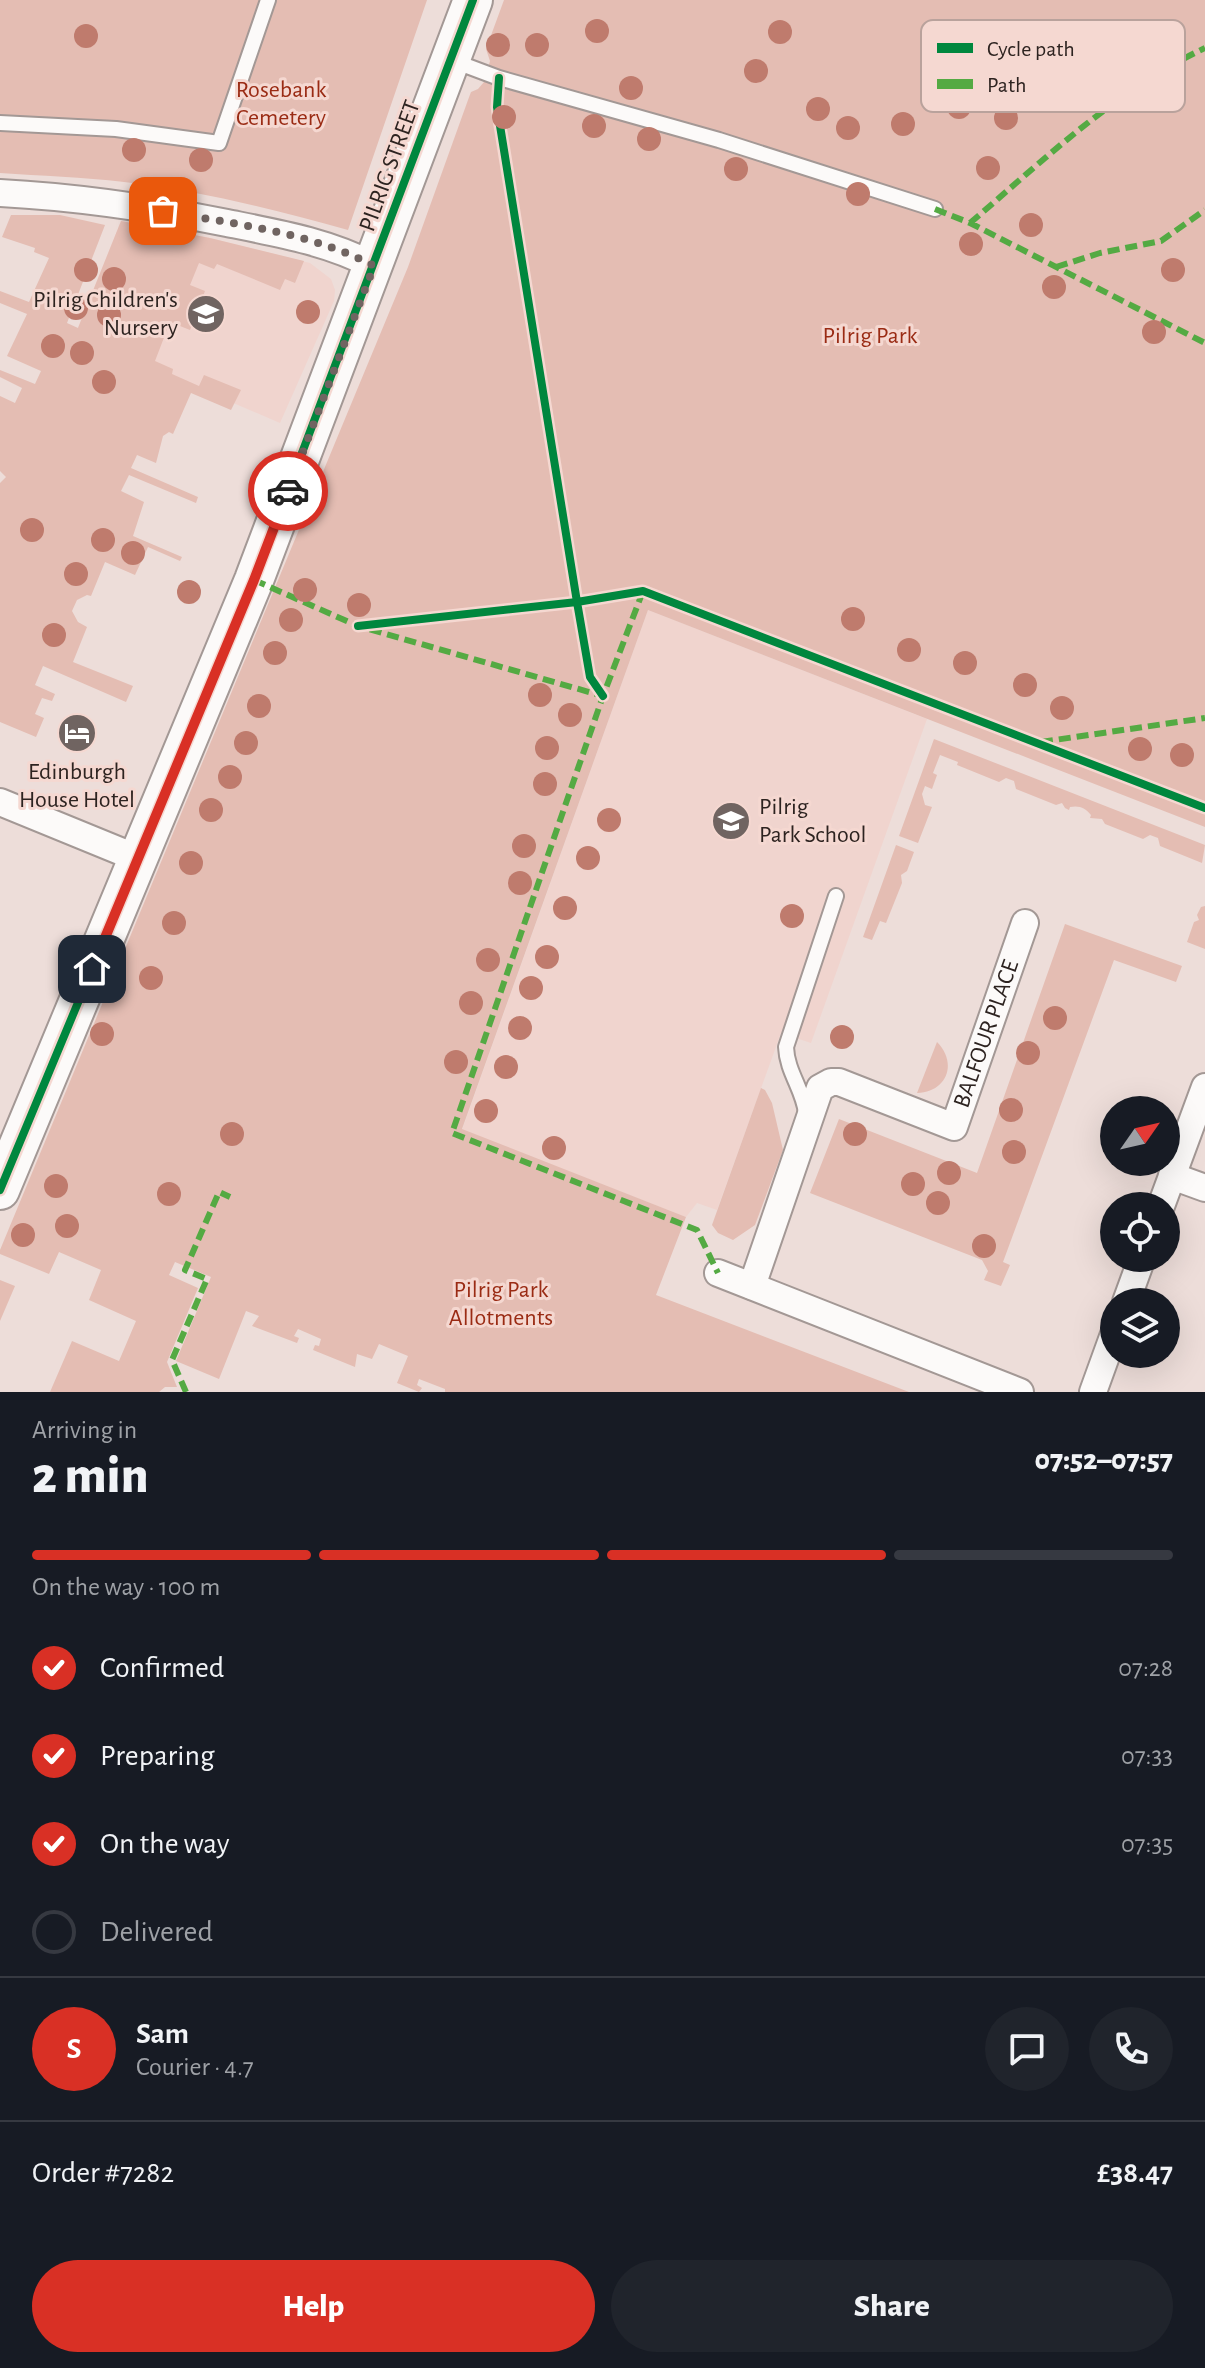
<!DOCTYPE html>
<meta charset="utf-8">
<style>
body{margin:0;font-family:"Alegreya Sans",sans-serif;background:#20242c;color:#f1f3f6;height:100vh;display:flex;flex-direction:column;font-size:30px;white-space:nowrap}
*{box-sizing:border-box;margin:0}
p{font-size:26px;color:#9ea1a6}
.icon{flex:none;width:44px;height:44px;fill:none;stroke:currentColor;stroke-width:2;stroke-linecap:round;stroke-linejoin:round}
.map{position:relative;height:1392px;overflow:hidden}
.details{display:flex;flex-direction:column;background:#171b24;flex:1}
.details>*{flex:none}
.needle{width:52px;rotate:56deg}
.tools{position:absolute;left:1100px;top:1096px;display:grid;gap:16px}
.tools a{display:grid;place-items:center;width:80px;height:80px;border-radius:50%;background:#171b24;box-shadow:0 8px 32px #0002;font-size:40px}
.pin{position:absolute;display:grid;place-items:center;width:68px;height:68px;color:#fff;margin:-34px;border-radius:16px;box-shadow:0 4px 12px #0006}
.courier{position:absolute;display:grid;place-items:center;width:80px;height:80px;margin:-40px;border:6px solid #d93025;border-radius:50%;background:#fff;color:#222;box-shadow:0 2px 10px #0007}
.overview em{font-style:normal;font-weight:800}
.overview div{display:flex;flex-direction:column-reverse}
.overview{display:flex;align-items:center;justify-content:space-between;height:136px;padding:0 32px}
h1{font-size:52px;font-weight:800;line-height:60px}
.bar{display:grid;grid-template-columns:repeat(4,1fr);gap:12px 8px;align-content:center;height:96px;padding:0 32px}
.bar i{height:10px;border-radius:6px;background:#363941}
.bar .on{background:#d93025}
.bar p{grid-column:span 4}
.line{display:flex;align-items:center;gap:20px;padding:0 32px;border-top:2px solid #363941}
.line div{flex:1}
.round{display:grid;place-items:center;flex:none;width:84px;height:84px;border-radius:42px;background:#20242c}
ol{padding:0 32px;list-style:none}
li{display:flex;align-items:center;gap:24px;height:88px}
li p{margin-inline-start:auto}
li .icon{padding:8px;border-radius:50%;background:#d93025;color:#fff;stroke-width:4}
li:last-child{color:#9ea1a6}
li i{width:44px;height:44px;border:4px solid #363941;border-radius:50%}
.action{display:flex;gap:16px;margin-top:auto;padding:16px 32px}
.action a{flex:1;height:92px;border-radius:48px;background:#d93025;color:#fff;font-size:32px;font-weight:800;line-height:92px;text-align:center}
.action a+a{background:#20242c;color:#f1f3f6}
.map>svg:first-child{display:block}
</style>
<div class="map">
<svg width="1205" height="1392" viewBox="0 0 1205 1392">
<rect width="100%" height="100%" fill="#edddd9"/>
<path fill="#f0d4ce" d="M121,221L210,238L310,263L331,279L335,290L334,301L280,423L75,335Z
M648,610L927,719L811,1043L781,1033L717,1210L697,1203L686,1217L462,1130Z"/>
<path fill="#e4bdb3" d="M0,0H427L348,230C274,209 200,191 124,182C83,177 41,176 0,173Z
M504,0H1205V827L648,610L462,1129L686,1217L656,1295L909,1392H445V1389L419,1379L417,1385L422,1388L419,1392L397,1383L408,1356L379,1344L372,1359L357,1354L355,1367L313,1350L315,1345L319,1346L321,1339L298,1329L294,1336L299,1338L297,1343L252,1326L259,1316L246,1311L219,1379L176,1361L211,1277L175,1262L169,1275L198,1288L167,1362L177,1387H165L159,1392H50L72,1341L119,1361L136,1321L89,1300L101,1270L59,1252L49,1274L0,1254V1250L408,267L468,100L471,92L478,89L484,82L490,61L486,49Z
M11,215H60L105,225L67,323L78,328L121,221L210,238L304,261L295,283L285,279L280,290L217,264L214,269L199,263L190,285L205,291L190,330L170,322L155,361L173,369L172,374L199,386L204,375L241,390L231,410L191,393L173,434L169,432L163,436L156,463L137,455L131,468L198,497L196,503L129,475L121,491L144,502L133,536L182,557L180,561L148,547L135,575L105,562L91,596L87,595L77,600L72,611L78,622L87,627L73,662L133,686L126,702L43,666L35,685L55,694L52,701L42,698L35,714L44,718L36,737L0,722V483L6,477L0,471V396L15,403L22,388L0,377V370L35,384L41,371L7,356L27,314L0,303V291L29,302L49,258L34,252L35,248L2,237Z
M934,739L1205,845L1202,863L1160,846L1158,838L1150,835L1143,839L1105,824L1102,819L1090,818L1091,815C1086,808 1079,805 1070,807L1069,810L1065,808L1062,803L1056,805L1016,789L1014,781L1006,778L999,782L957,765L958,762L940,755L933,773L937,775L932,789L925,786L922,794L925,805L932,807L918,843L899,836Z
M896,845L914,852L907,871L901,875L902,883L886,923L880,921L872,940L863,937Z
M1205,906V949L1187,942L1194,922L1199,920L1197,915L1201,907Z
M1065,924L1182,966L1176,982L1114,960L1003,1262L1010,1265L1001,1286L984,1280L988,1271L982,1260L810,1193L839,1119L977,1173Z
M937,1042C958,1063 947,1092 917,1093Z
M761,1088L765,1090L772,1103L783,1150L755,1225L733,1240L718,1233L712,1225Z
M0,1280L15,1286L0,1321Z"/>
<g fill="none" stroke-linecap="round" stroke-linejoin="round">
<g stroke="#a39895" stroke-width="18">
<path id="lane" d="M451,60L499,78L719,140L935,209
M0,123L116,129L219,143L268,0
M806,1113C803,1089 787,1072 786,1047L836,896"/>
</g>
<g stroke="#a39895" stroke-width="30">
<g id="street">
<path d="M0,193C77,197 152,208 227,223C277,233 329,242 374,266"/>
<path d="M0,802L137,858"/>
<path d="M1172,1176L1205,1188"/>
<path d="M1161,1206L1205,1087"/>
<path d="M718,1273L1020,1392"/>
<path id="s1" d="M752,1286L820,1088L831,1082H839L954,1127L1025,923"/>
<path d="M1126,1302L1142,1258"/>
<path d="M1093,1392L1114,1334"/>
</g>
</g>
<g stroke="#a39895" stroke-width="42">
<path id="secondary" d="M0,1190L254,580L473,0"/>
</g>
<use href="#lane" stroke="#fcfaf9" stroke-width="14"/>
<use href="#street" stroke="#fcfaf9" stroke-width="26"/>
<use href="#secondary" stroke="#fcfaf9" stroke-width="38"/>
<path stroke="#54aa43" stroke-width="6" stroke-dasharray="12 6" stroke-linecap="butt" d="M935,209L970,223L1205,343
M970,223C1045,159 1116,90 1205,48
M1056,267L1100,253L1161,241L1205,210
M254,580L358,626L603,696
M643,591L603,696L452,1133L697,1230L718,1273
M1041,742L1205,718
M186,1392L172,1360L207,1279L185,1270L219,1192L230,1197"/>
<g stroke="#f5d8d1" stroke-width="13">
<path id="cycleway" d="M499,78L497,107L577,602L590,677L603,696
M358,626L577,602L643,591L1205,808
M0,1190L254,580L473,0"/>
</g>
<use href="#cycleway" stroke="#00873e" stroke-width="8"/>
</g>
<g fill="#bf7b6d">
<circle cx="597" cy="31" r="12"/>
<circle cx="1059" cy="31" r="12"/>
<circle cx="780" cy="32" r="12"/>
<circle cx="86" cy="36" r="12"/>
<circle cx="498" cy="45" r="12"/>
<circle cx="537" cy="45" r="12"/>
<circle cx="756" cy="71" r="12"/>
<circle cx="631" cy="88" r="12"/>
<circle cx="959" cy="107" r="12"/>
<circle cx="818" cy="109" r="12"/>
<circle cx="504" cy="117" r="12"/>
<circle cx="1006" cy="118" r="12"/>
<circle cx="903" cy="124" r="12"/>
<circle cx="594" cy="126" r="12"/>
<circle cx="848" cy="128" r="12"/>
<circle cx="649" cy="139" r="12"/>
<circle cx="134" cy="150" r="12"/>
<circle cx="201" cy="160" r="12"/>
<circle cx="988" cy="168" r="12"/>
<circle cx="736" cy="169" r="12"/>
<circle cx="858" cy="194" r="12"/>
<circle cx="1031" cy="225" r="12"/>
<circle cx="971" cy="244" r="12"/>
<circle cx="86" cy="270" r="12"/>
<circle cx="1173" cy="270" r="12"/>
<circle cx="114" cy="279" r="12"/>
<circle cx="1054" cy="287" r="12"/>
<circle cx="76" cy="308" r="12"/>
<circle cx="308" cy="312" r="12"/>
<circle cx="109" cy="315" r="12"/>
<circle cx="1154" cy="332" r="12"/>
<circle cx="53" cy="346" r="12"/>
<circle cx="82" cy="353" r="12"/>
<circle cx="104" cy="382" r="12"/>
<circle cx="32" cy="530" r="12"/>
<circle cx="103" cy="540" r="12"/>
<circle cx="133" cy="553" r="12"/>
<circle cx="76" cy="574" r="12"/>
<circle cx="305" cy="590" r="12"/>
<circle cx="189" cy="592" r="12"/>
<circle cx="359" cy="605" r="12"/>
<circle cx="853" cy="619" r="12"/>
<circle cx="291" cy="620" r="12"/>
<circle cx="54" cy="635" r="12"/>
<circle cx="909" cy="650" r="12"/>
<circle cx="275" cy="653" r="12"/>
<circle cx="965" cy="663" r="12"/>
<circle cx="1025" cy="685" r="12"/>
<circle cx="540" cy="695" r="12"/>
<circle cx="259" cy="706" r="12"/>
<circle cx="1062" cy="708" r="12"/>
<circle cx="570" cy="715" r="12"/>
<circle cx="246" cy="743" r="12"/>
<circle cx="547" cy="748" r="12"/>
<circle cx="1140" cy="749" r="12"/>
<circle cx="1182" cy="755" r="12"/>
<circle cx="230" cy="777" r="12"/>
<circle cx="545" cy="784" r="12"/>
<circle cx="211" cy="810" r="12"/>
<circle cx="609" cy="820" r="12"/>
<circle cx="524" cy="846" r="12"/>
<circle cx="588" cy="858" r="12"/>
<circle cx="191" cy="863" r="12"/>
<circle cx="520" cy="883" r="12"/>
<circle cx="565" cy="908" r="12"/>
<circle cx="792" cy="916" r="12"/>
<circle cx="174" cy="923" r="12"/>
<circle cx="547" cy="957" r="12"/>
<circle cx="488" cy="960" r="12"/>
<circle cx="151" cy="978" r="12"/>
<circle cx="531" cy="988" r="12"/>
<circle cx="471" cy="1003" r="12"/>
<circle cx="1055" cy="1018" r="12"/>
<circle cx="520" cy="1028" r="12"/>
<circle cx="102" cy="1034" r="12"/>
<circle cx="842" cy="1037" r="12"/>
<circle cx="1028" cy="1053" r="12"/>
<circle cx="456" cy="1062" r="12"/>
<circle cx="506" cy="1067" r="12"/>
<circle cx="1011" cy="1110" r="12"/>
<circle cx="486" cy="1111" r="12"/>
<circle cx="232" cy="1134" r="12"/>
<circle cx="855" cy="1134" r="12"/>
<circle cx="554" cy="1148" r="12"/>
<circle cx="1014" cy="1152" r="12"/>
<circle cx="949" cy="1173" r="12"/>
<circle cx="913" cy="1184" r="12"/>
<circle cx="56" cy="1186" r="12"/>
<circle cx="169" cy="1194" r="12"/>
<circle cx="938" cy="1203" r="12"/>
<circle cx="67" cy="1226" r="12"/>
<circle cx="23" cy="1235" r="12"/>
<circle cx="984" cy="1246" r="12"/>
</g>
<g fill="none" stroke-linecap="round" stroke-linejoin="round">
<path stroke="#706461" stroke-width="8" stroke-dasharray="0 14.4" d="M163,211C233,224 311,232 374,266L288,491"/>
<path stroke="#d93025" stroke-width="10" d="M92,969L254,580L288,491"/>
</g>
<defs>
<g id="school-disc" transform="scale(2)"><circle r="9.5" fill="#706461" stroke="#f5d8d1"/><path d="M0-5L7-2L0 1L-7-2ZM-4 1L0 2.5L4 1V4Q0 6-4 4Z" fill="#fff"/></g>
<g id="hotel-disc" transform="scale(2)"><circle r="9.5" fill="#706461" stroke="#f5d8d1"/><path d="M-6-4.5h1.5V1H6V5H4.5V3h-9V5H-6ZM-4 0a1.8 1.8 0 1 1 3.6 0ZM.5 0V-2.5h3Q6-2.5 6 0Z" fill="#fff"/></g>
</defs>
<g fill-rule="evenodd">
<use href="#school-disc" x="206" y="314"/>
<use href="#hotel-disc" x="77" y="733"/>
<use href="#school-disc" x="731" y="821"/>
</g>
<g text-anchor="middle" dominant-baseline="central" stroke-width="6" stroke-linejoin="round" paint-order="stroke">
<g font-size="24" fill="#9a2b14" stroke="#f5d8d1">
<text x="281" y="90">Rosebank<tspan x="281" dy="28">Cemetery</tspan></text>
<text x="870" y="336">Pilrig Park</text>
<text x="501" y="1290">Pilrig Park<tspan x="501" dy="28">Allotments</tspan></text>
</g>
<g font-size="24" fill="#2d2320" stroke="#f5d8d1">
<text transform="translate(390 166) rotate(-70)">PILRIG STREET</text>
<text stroke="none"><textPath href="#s1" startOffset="452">BALFOUR PLACE</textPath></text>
</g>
<g font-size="24" fill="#2d2320" stroke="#f5d8d1" text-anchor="end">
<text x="178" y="300">Pilrig Children's<tspan x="178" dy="28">Nursery</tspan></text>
<text x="77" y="772" text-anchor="middle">Edinburgh<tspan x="77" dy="28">House Hotel</tspan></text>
<text x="759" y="807" text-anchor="start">Pilrig<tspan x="759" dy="28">Park School</tspan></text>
</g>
</g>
<rect x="921" y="20" width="264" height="92" rx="12" fill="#f5d8d1" stroke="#b9a29c" stroke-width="2"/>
<rect x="937" y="43" width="36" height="10" fill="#00873e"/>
<rect x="937" y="79" width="36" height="10" fill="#54aa43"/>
<g font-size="22" fill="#2d2320">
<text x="987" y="56">Cycle path</text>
<text x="987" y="92">Path</text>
</g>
</svg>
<div class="tools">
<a><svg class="needle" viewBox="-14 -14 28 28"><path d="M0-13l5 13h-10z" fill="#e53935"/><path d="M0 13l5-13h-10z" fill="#9ea1a6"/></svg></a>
<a><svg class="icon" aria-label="locate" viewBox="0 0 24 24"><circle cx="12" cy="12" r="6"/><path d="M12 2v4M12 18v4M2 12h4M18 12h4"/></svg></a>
<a><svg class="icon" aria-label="layers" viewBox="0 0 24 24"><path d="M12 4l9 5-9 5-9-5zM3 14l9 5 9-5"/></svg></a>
</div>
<div class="pin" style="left:163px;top:211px;background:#ea580c"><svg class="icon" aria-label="bag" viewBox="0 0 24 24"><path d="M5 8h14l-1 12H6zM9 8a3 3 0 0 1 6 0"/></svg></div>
<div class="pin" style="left:92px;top:969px;background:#1f2937"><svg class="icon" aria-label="home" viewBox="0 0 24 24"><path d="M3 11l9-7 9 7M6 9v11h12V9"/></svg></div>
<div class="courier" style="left:288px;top:491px"><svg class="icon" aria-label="car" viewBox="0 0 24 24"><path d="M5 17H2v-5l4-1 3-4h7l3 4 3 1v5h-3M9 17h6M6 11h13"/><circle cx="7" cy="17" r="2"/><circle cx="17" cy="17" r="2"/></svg></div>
</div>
<section class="details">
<div class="overview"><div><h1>2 min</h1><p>Arriving in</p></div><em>07:52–07:57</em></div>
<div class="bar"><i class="on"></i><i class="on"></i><i class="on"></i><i></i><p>On the way · 100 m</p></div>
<ol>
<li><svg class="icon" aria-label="check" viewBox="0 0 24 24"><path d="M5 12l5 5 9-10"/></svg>Confirmed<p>07:28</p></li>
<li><svg class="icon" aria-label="check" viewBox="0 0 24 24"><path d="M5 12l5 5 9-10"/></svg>Preparing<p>07:33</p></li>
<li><svg class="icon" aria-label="check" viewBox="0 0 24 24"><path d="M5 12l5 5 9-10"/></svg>On the way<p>07:35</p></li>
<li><i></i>Delivered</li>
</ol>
<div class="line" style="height:144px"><b class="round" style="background:#d93025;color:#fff">S</b><div><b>Sam</b><p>Courier · 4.7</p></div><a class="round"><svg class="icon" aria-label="chat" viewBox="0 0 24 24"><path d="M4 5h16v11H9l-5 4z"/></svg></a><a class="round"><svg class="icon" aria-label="phone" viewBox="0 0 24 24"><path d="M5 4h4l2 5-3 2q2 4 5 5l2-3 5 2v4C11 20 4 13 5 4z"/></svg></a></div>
<div class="line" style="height:104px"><div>Order #7282</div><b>£38.47</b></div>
<div class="action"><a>Help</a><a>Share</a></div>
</section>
